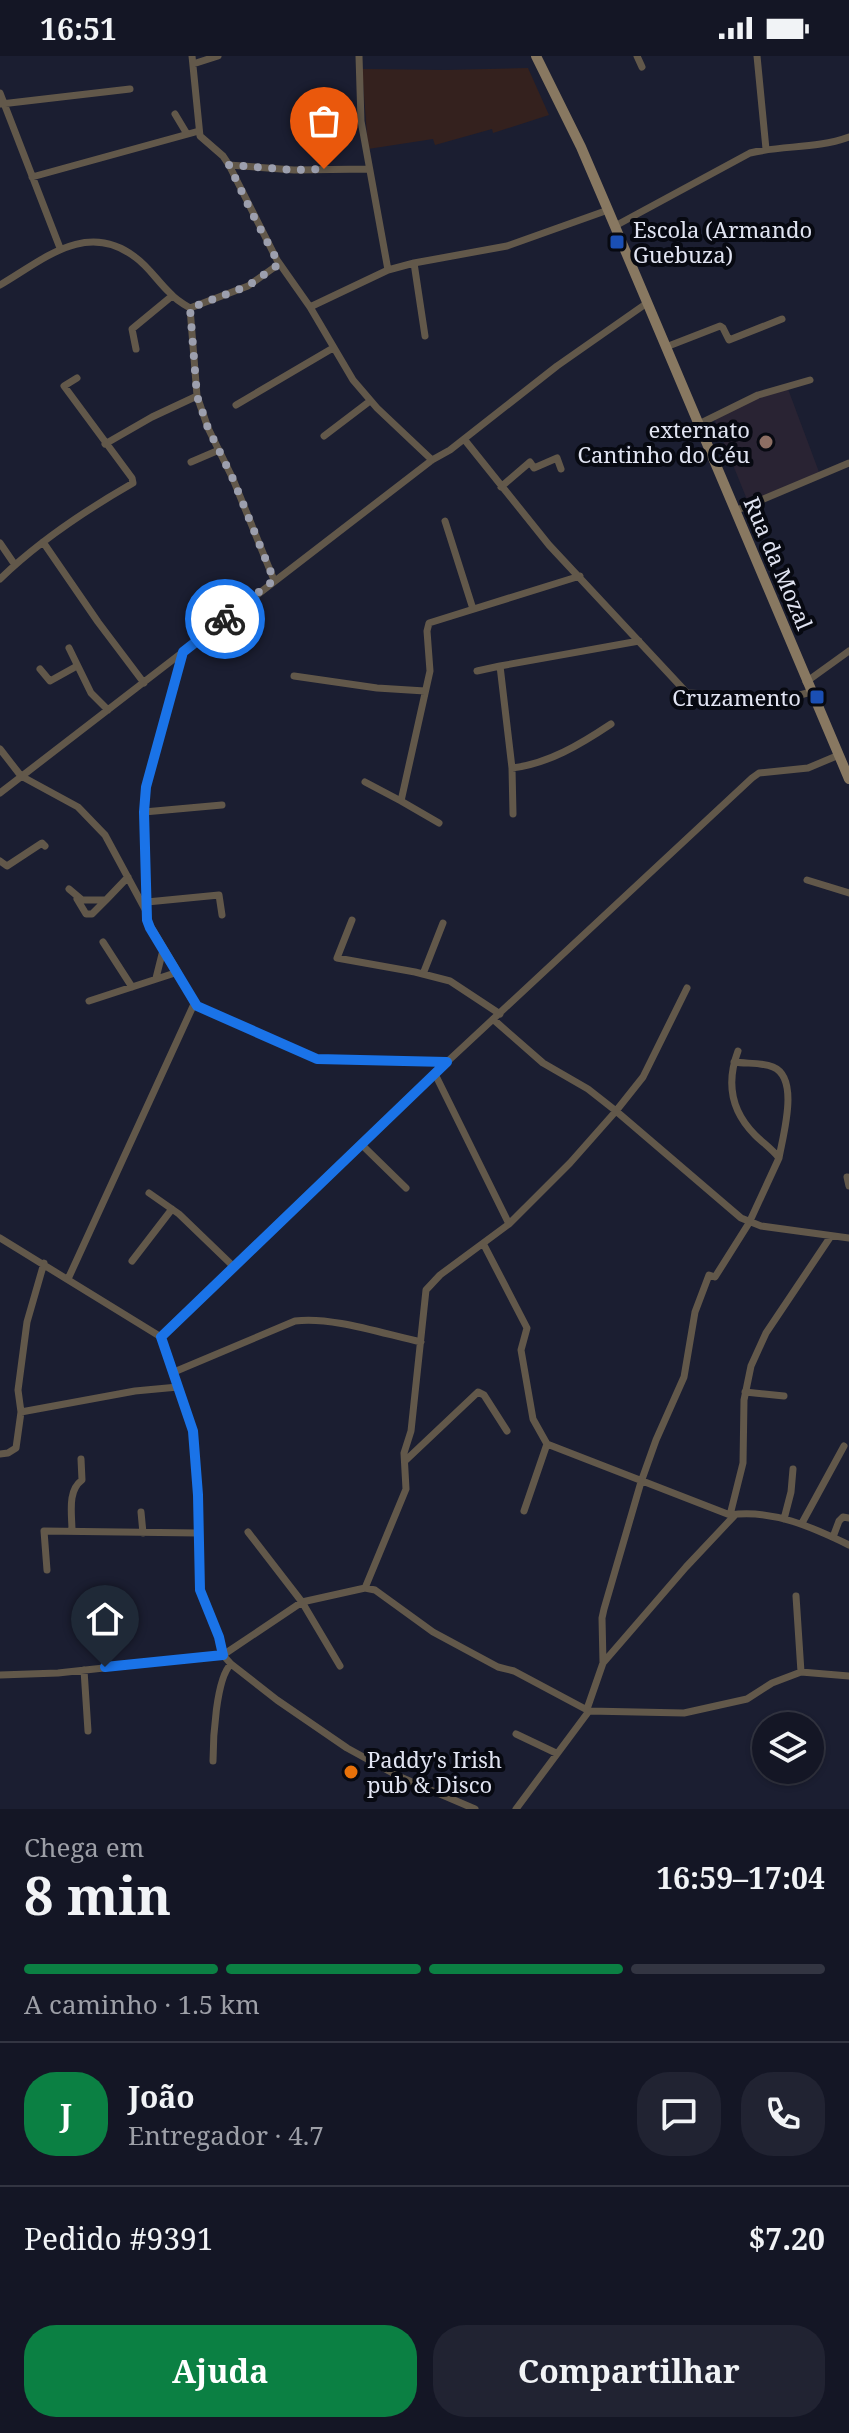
<!DOCTYPE html>
<html lang="pt">
<meta charset="utf-8">
<style>
body{margin:0;font-family:"Noto Serif",serif;background:#212332;color:#f1f3f6;height:100vh;display:flex;flex-direction:column;font-size:30px;white-space:nowrap}
*{box-sizing:border-box;margin:0}
p{font-size:26px;color:#9d9fa7}
.icon{flex:none;width:44px;height:44px;fill:none;stroke:currentColor;stroke-width:2;stroke-linecap:round;stroke-linejoin:round}
.map{position:relative;height:1753px;overflow:hidden}
.sheet{display:flex;flex-direction:column;background:#141625;flex:1}
.sheet>*{flex:none}
.tools{position:absolute;left:752px;top:1656px;display:grid;gap:16px}
.tools a{display:grid;place-items:center;width:72px;height:72px;border-radius:50%;background:#141625;box-shadow:0 2px 6px #0004,0 0 0 2px #333542;font-size:40px}
.pin{position:absolute;display:grid;place-items:center;width:68px;height:68px;color:#fff;margin:-82px -34px;border-radius:50% 50% 50% 0;rotate:-45deg;box-shadow:0 0 8px #0007}
.pin .icon{rotate:45deg}
.courier{position:absolute;display:grid;place-items:center;width:80px;height:80px;margin:-40px;border:6px solid #1a73e8;border-radius:50%;background:#fff;color:#222;box-shadow:0 2px 10px #0007}
.overview em{font-style:normal;font-weight:700}
.overview div{display:flex;flex-direction:column-reverse}
.overview{display:flex;align-items:center;justify-content:space-between;height:136px;padding:0 24px}
h1{font-size:52px;font-weight:700;line-height:60px}
.bar{display:grid;grid-template-columns:repeat(4,1fr);gap:12px 8px;align-content:center;height:96px;padding:0 24px}
.bar i{height:10px;border-radius:6px;background:#333542}
.bar .current{background:#0b8043}
.bar p{grid-column:span 4}
.line{display:flex;align-items:center;gap:20px;padding:0 24px;border-top:2px solid #333542}
.line div{flex:1}
.round{display:grid;place-items:center;flex:none;width:84px;height:84px;border-radius:32px;background:#212332}
.action{display:flex;gap:16px;margin-top:auto;padding:16px 24px}
.action a{flex:1;height:92px;border-radius:32px;background:#0b8043;color:#fff;font-size:32px;font-weight:700;line-height:92px;text-align:center}
.action a+a{background:#212332;color:#f1f3f6}
.status{display:flex;justify-content:space-between;align-items:center;height:56px;padding:0 40px;background:#141625;direction:ltr}
.status svg{height:22px;fill:currentColor}
.map>svg:first-child{display:block}
</style>
<div class="status"><b>16:51</b><svg viewBox="0 0 49 12"><path d="M0 12V9h3v3zM5 12V6h3v6zM10 12V3h3v9zM15 12V0h3v12zM26 1h20v11H26zM47 4h2v5h-2z"/></svg></div>
<div class="map">
<svg width="849" height="1753" viewBox="0 0 849 1753">
<rect width="100%" height="100%" fill="#1b1e31"/>
<path fill="#34211e" d="M528,12L549,59L493,77L492,73L435,89L433,83L368,93L362,13L445,14Z"/>
<path fill="#292333" d="M788,333L819,416L748,446L714,362L754,343Z"/>
<g fill="none" stroke-linecap="round" stroke-linejoin="round">
<path stroke="#62584a" stroke-width="7" d="M192,0L200,80L223,100L229,109L277,204L310,251L353,324L377,352L432,404
M359,0L361,65L388,214
M637,0L642,11
M757,0L766,93
M193,8L218,0
M0,37L60,192
M1,48L130,33
M175,58L187,78
M229,109L294,114L368,113
M32,121L199,75
M615,170L750,97C783,89 816,93 849,81
M414,207L425,280
M0,229C43,204 86,164 135,201C149,211 158,226 170,237C175,243 183,248 190,252L248,230L279,208
M310,251L388,214L414,207L507,190L608,154
M190,252L197,340L208,372L233,423L274,524
M666,291L720,270L723,272L729,284L782,263
M136,293L132,273L172,240
M236,349L333,292
M699,368L758,339L810,324
M324,380L370,345
M464,383L549,489L687,637L789,642L811,636
M105,388L152,361L197,340
M191,406L219,394
M501,431L530,406L534,412L557,402L561,413
M735,455L849,407
M445,465L473,553
M43,486L98,566L144,627
M0,487L15,509
M0,523C39,485 86,454 133,427L132,422L64,330L77,322
M69,592L91,637L108,654
M183,597L146,731L144,756L147,864L178,916L194,948L317,1003L447,1006
M40,613L50,625L77,610
M477,615L500,610
M294,620L377,632L425,635
M806,626L849,595
M0,693L21,720L78,751L105,779L146,855
M512,712C548,708 581,688 611,668
M365,726L401,745L430,615L427,575L429,567L580,520
M0,737L432,404L450,394L557,310L647,247
M401,745L439,767
M144,756L222,749
M513,758L512,712L500,610L639,585
M0,805L7,810L42,787L45,790
M807,824L849,837
M69,833L82,844H106L128,821
M77,843L86,858H92L106,844
M147,846L219,839L222,859
M352,864L337,902L415,916L450,925L500,958
M103,886L132,931
M423,918L443,867
M156,922L163,894
M89,945L178,916
M494,964L543,1007L588,1033L616,1055L741,1162L761,1170L849,1182
M734,1006C747,1008 761,1006 773,1011C800,1022 783,1079 779,1102
M435,1018L509,1168
M362,1089L406,1132
M847,1121L849,1130
M149,1137L179,1158L234,1211
M0,1182L161,1281L193,1375L198,1439L200,1534L219,1581L223,1599L302,1546L365,1532L375,1534L433,1576L498,1611L514,1615L589,1655L684,1657L747,1643L772,1627L801,1616L849,1620
M484,1189L527,1272L521,1294L533,1363L547,1388L730,1459C772,1453 812,1471 849,1489
M132,1205L172,1153
M68,1223L194,948
M161,1281L447,1006L752,722L759,717L808,712L839,699
M174,1316L295,1265C331,1260 384,1278 421,1286
M745,1336L784,1340
M21,1356L135,1335L178,1331
M0,1398L8,1397L16,1392L21,1356L18,1334L27,1266L44,1207
M405,1405L478,1336L484,1339L507,1375
M524,1455L547,1388
M141,1456L143,1477
M730,1459L743,1407L744,1344L751,1310L766,1277L831,1180
M784,1463L791,1436L793,1413
M802,1467L844,1390
M72,1475C72,1458 67,1435 82,1424L81,1403
M248,1476L302,1546L340,1610
M833,1481L839,1465L843,1461L849,1462
M47,1514L44,1475L198,1477
M365,1532L406,1433L404,1397L411,1375L426,1234L440,1219L509,1168L570,1107L616,1055L643,1021L687,932
M796,1540L801,1616
M603,1607L686,1511L734,1460
M84,1614L88,1675
M0,1619L58,1617L223,1599L231,1608L277,1644L347,1692L398,1720L475,1753
M587,1653L603,1607L602,1562L604,1553L641,1426L656,1384L684,1321L695,1256L709,1219L715,1221L749,1167L779,1102C772,1093 763,1087 755,1079C731,1055 726,1027 738,995
M516,1678L556,1697
M213,1705C213,1684 216,1622 231,1608
M516,1753L589,1655"/>
<path stroke="#887861" stroke-width="10" d="M536,0L581,91L608,154L849,723"/>
</g>
<g fill="none" stroke-linecap="round" stroke-linejoin="round">
<path stroke="#9c9fae" stroke-width="8" stroke-dasharray="0 14.4" d="M225,563L274,524L233,423L208,372L197,340L190,252L248,230L279,208L253,159L229,109L294,114L324,113"/>
<path stroke="#1a73e8" stroke-width="10" d="M105,1611L223,1599L219,1581L200,1534L198,1439L193,1375L161,1281L447,1006L317,1003L197,950L150,872L147,864L144,756L146,731L183,596L225,563"/>
</g>
<g fill="#1a4fb4" stroke="#070911" stroke-width="3">
<rect x="609" y="178" width="16" height="16" rx="4"/>
<rect x="809" y="633" width="16" height="16" rx="4"/>
</g>
<circle fill="#8d6e63" stroke="#070911" stroke-width="3" cx="766" cy="386" r="8"/>
<circle fill="#e8710a" stroke="#070911" stroke-width="3" cx="351" cy="1716" r="8"/>
<g text-anchor="middle" dominant-baseline="central" stroke-width="8" stroke-linejoin="round" paint-order="stroke">
<g font-size="22" fill="#e1e4f2" stroke="#070911" text-anchor="start">
<text x="633" y="173">Escola (Armando<tspan x="633" dy="25">Guebuza)</tspan></text>
<text x="750" y="373" text-anchor="end">externato<tspan x="750" dy="25">Cantinho do Céu</tspan></text>
<text x="801" y="641" text-anchor="end">Cruzamento</text>
<text x="367" y="1703">Paddy's Irish<tspan x="367" dy="25">pub &amp; Disco</tspan></text>
</g>
<g font-size="22" fill="#e1e4f2" stroke="#070911">
<text transform="translate(779 507) rotate(67)">Rua da Mozal</text>
</g>
</g>
</svg>
<div class="tools">
<a><svg class="icon" aria-label="layers" viewBox="0 0 24 24"><path d="M12 4l9 5-9 5-9-5zM3 14l9 5 9-5"/></svg></a>
</div>
<div class="pin" style="left:324px;top:113px;background:#ea580c"><svg class="icon" aria-label="bag" viewBox="0 0 24 24"><path d="M5 8h14l-1 12H6zM9 8a3 3 0 0 1 6 0"/></svg></div>
<div class="pin" style="left:105px;top:1611px;background:#1f2937"><svg class="icon" aria-label="home" viewBox="0 0 24 24"><path d="M3 11l9-7 9 7M6 9v11h12V9"/></svg></div>
<div class="courier" style="left:225px;top:563px"><svg class="icon" aria-label="bike" viewBox="0 0 24 24"><circle cx="6" cy="16" r="4"/><circle cx="18" cy="16" r="4"/><path d="M6 16l4-8h5l3 8M10 8l3 8H6M13 5h3"/></svg></div>
</div>
<section class="sheet">
<div class="overview"><div><h1>8 min</h1><p>Chega em</p></div><em>16:59–17:04</em></div>
<div class="bar"><i class="current"></i><i class="current"></i><i class="current"></i><i></i><p>A caminho · 1.5 km</p></div>
<div class="line" style="height:144px"><b class="round" style="background:#0b8043;color:#fff">J</b><div><b>João</b><p>Entregador · 4.7</p></div><a class="round"><svg class="icon" aria-label="chat" viewBox="0 0 24 24"><path d="M4 5h16v11H9l-5 4z"/></svg></a><a class="round"><svg class="icon" aria-label="phone" viewBox="0 0 24 24"><path d="M5 4h4l2 5-3 2q2 4 5 5l2-3 5 2v4C11 20 4 13 5 4z"/></svg></a></div>
<div class="line" style="height:104px"><div>Pedido #9391</div><b>$7.20</b></div>
<div class="action"><a>Ajuda</a><a>Compartilhar</a></div>
</section>
